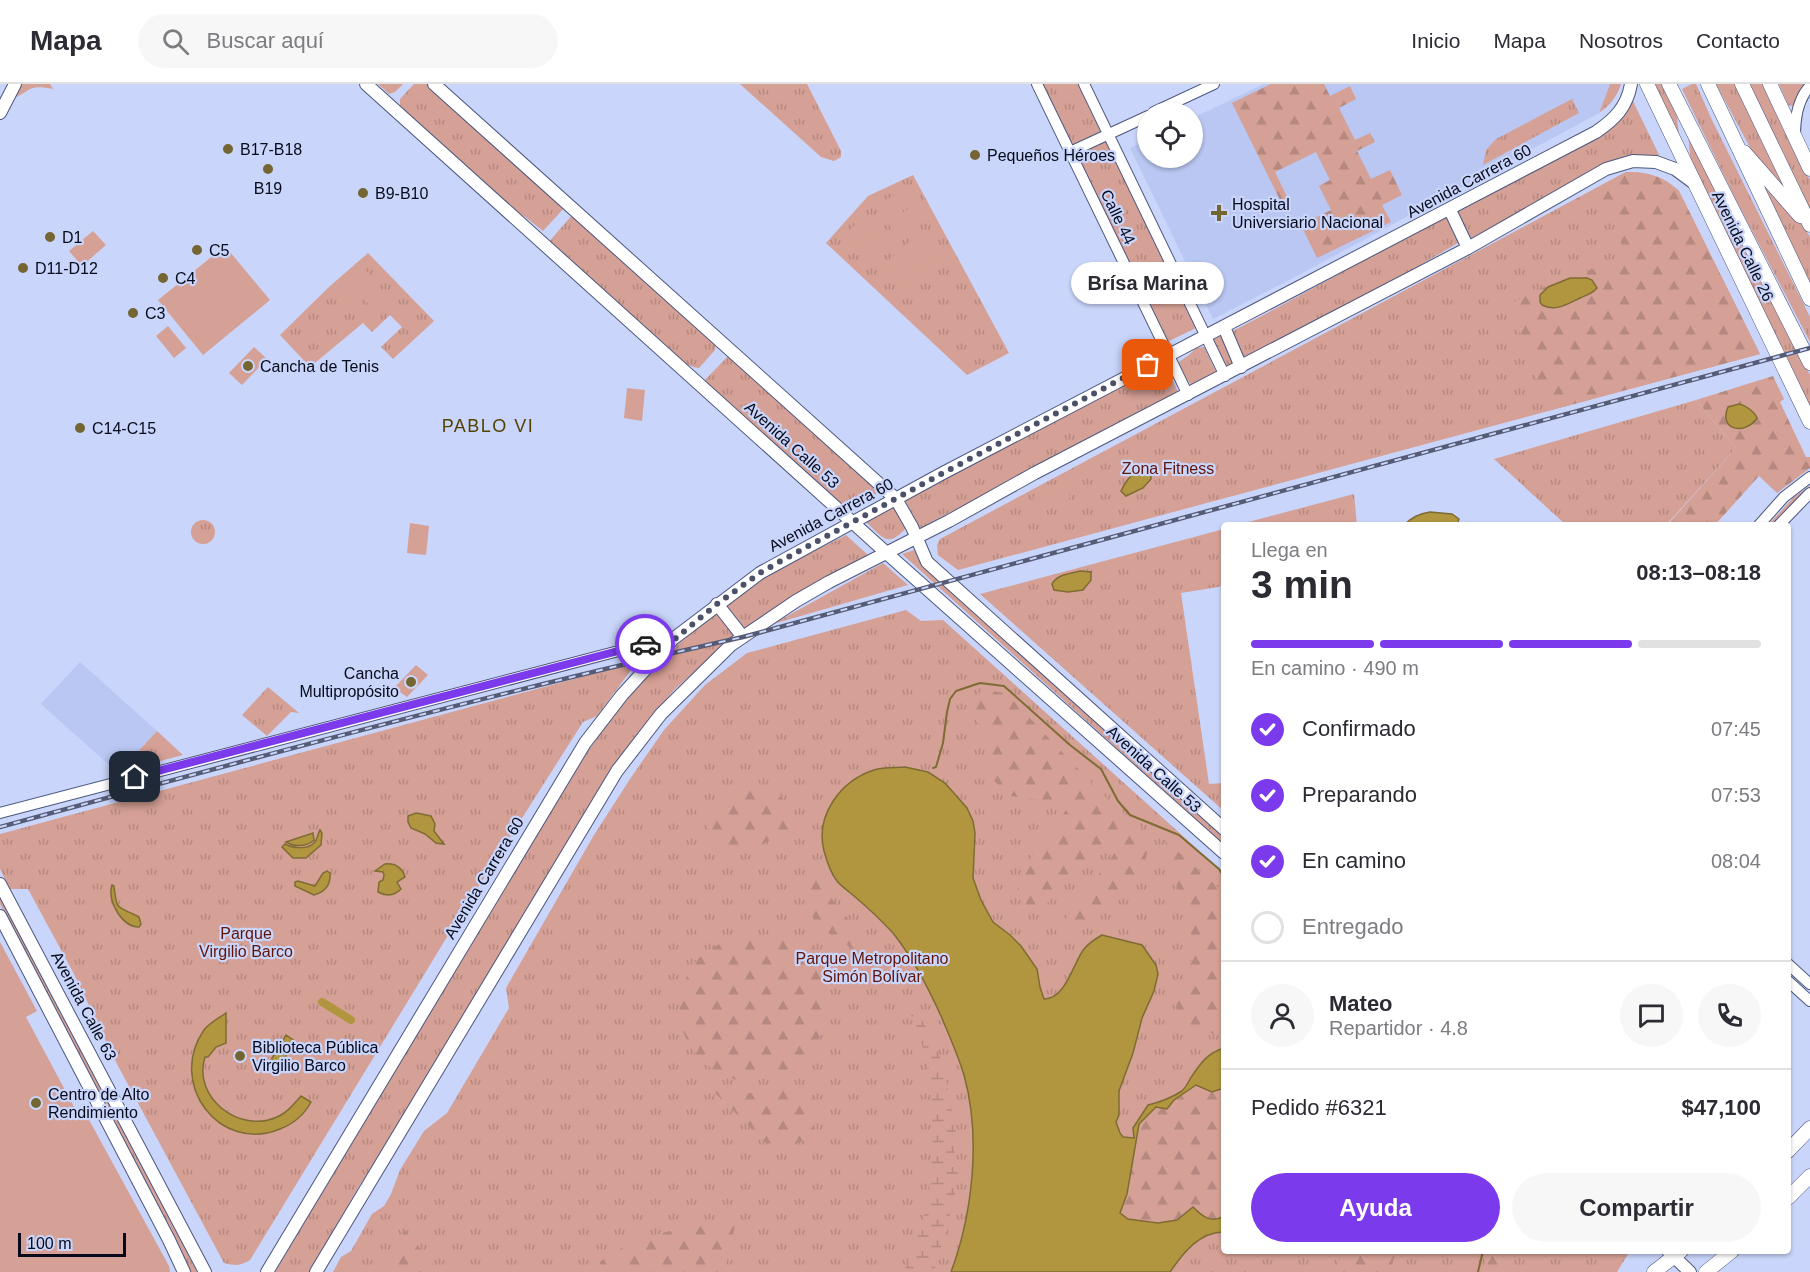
<!DOCTYPE html>
<html lang="es">
<meta charset="utf-8">
<style>
body{margin:0;font-family:Helvetica,sans-serif;background:#f7f7f7;color:#2b2b33;height:100vh;display:flex;flex-direction:column;font-size:22px;white-space:nowrap}
*{box-sizing:border-box;margin:0}
p{font-size:20px;color:#7c7c81}
.icon{flex:none;width:33px;height:33px;fill:none;stroke:currentColor;stroke-width:2;stroke-linecap:round;stroke-linejoin:round}
.map{position:relative;flex:1;overflow:hidden}
.side{position:absolute;left:1221px;top:438px;width:570px;height:732px;display:flex;flex-direction:column;background:#fff;border-radius:6px;box-shadow:0 2px 4px #0004}
.side>*{flex:none}
.buttons{position:absolute;left:1137px;top:18px;display:grid;gap:12px}
.buttons a{display:grid;place-items:center;width:66px;height:66px;border-radius:50%;background:#fff;box-shadow:0 2px 4px #0004;font-size:30px}
.scale{position:absolute;left:18px;bottom:15px;width:108px;box-sizing:border-box;padding-left:6px;border:3px solid #070a1a;border-top:0;font-size:16px;line-height:21px;white-space:nowrap;color:#070a1a;-webkit-text-stroke:4px #c9d5fa;paint-order:stroke}
.pin{position:absolute;display:grid;place-items:center;width:51px;height:51px;color:#fff;margin:-26px;border-radius:12px;box-shadow:0 3px 9px #0006}
.courier{position:absolute;display:grid;place-items:center;width:60px;height:60px;margin:-30px;border:4px solid #7c3aed;border-radius:50%;background:#fff;color:#222;box-shadow:0 2px 8px #0007}
.bubble{position:absolute;height:42px;border-radius:21px;background:#fff;box-shadow:0 2px 4px #0004;font-size:20px;font-weight:800;line-height:42px;text-align:center}
.headline em{font-style:normal;font-weight:800}
.headline div{display:flex;flex-direction:column-reverse}
.headline{display:flex;align-items:center;justify-content:space-between;height:102px;padding:0 30px}
h1{font-size:39px;font-weight:800;line-height:45px}
.bar{display:grid;grid-template-columns:repeat(4,1fr);gap:9px 6px;align-content:center;height:72px;padding:0 30px}
.bar i{height:8px;border-radius:4px;background:#e1e1e2}
.bar .selected{background:#7c3aed}
.bar p{grid-column:span 4}
.line{display:flex;align-items:center;gap:15px;padding:0 30px;border-top:2px solid #e1e1e2}
.line div{flex:1}
.round{display:grid;place-items:center;flex:none;width:63px;height:63px;border-radius:32px;background:#f7f7f7}
ol{padding:0 30px;list-style:none}
li{display:flex;align-items:center;gap:18px;height:66px}
li p{margin-inline-start:auto}
li .icon{padding:6px;border-radius:50%;background:#7c3aed;color:#fff;stroke-width:4}
li:last-child{color:#7c7c81}
li i{width:33px;height:33px;border:3px solid #e1e1e2;border-radius:50%}
.button{display:flex;gap:12px;margin-top:auto;padding:12px 30px}
.button a{flex:1;height:69px;border-radius:36px;background:#7c3aed;color:#fff;font-size:24px;font-weight:800;line-height:69px;text-align:center}
.button a+a{background:#f7f7f7;color:#2b2b33}
header{display:flex;align-items:center;gap:36px;box-sizing:border-box;height:84px;padding:0 30px;background:#fff;border-bottom:2px solid #e1e1e2}
header strong{font-size:28px}
nav{display:flex;gap:33px;margin-inline-start:auto;font-size:21px}
.search{width:420px;height:54px;background:#f7f7f7;display:flex;align-items:center;gap:15px;box-sizing:border-box;padding:0 21px;border-radius:33px;color:#7c7c81;font-size:22px}
.map>svg:first-child{display:block}
</style>
<header>
<strong>Mapa</strong>
<div class="search"><svg class="icon" aria-label="search" viewBox="0 0 24 24"><circle cx="10" cy="10" r="6"/><path d="M15 15l6 6"/></svg>Buscar aquí</div>
<nav><a>Inicio</a><a>Mapa</a><a>Nosotros</a><a>Contacto</a></nav>
</header>
<div class="map">
<svg width="1810" height="1188" viewBox="0 0 1810 1188">
<defs>
<pattern id="grass-tufts" width="24" height="20" patternUnits="userSpaceOnUse" patternTransform="scale(1.5)"><rect width="24" height="20" fill="#d5a095"/><path d="M3 7l-1-3M5 7V3M7 7l1-3M15 17l-1-3M17 17v-4M19 17l1-3" fill="none" stroke="#b58880"/></pattern>
<pattern id="forest-firs" width="22" height="20" patternUnits="userSpaceOnUse" patternTransform="scale(1.5)"><rect width="22" height="20" fill="#d5a095"/><path d="M5 1l3.5 6h-7zM16 11l3.5 6h-7z" fill="#b58880"/></pattern>
<pattern id="wetland-marsh" width="20" height="14" patternUnits="userSpaceOnUse" patternTransform="scale(1.5)"><rect width="20" height="14" fill="#d5a095"/><path d="M1 5h8M5 5V1M11 12h8M15 12V8" fill="none" stroke="#b58880"/></pattern>
</defs>
<rect width="100%" height="100%" fill="#c9d5fa"/>
<path fill="#b9c7f2" d="M1264,0H1610L1599,29L1293,194L1213,235L1130,64L1147,55L1148,74H1192L1193,34Z
M80,578L157,647L118,689L41,620Z"/>
<path fill="url(#grass-tufts)" d="M20,0H50L53,5C27,0 32,7 12,15Z
M378,0H403L395,8L389,10Z
M414,0H428L565,123L543,147L524,132L518,131L400,22V15Z
M740,0H807L841,67V73L834,77L821,73Z
M1043,0H1080L1196,244L1167,258Z
M1610,0H1621C1617,13 1610,21 1599,29Z
M1653,0H1662L1676,26L1680,58Z
M1692,0H1696L1712,36L1810,233V258L1735,114L1682,5Z
M1716,0H1736L1791,116L1753,69Z
M1747,0H1764L1810,96V130Z
M1779,0H1805L1793,22L1788,21Z
M1631,13L1661,75L1611,78L1470,155L1457,129L1458,128L1596,53Z
M1572,15L1579,29L1483,81L1486,66L1496,55Z
M1688,48L1810,291V326L1698,94L1690,71Z
M1749,81L1805,144L1810,153V206Z
M1626,88C1648,88 1663,92 1679,107L1760,270L958,486L938,471L937,461L940,455Z
M913,91L1009,269L967,291L826,159L868,112Z
M573,130L716,260L715,266L699,284C689,284 680,274 671,270L548,159Z
M1445,133L1449,134L1459,156L1458,159L1398,194L1242,276L1229,249C1302,212 1372,170 1445,133Z
M368,169L434,237L393,275L381,263L402,243L390,231L372,248L363,239L310,283L280,251L329,203Z
M1222,251L1235,279L1226,283L1213,255Z
M1204,263L1216,288L1191,301L1176,280L1189,271L1196,264Z
M728,272L880,408L847,427L704,297Z
M1164,277L1179,310L920,444L905,416Z
M1696,316L1736,364L1666,441H1566L1494,375Z
M1810,402V405L1792,421L1773,441H1768L1794,413Z
M1354,410L1357,441H1237Z
M895,423L907,443C888,464 884,455 866,438L889,424Z
M191 448a12 12 0 1 1 24 0a12 12 0 1 1-24 0Z
M1224,445V502L1181,509L1209,700L1224,699V727L980,510Z
M846,451L868,471L829,491L733,553L674,606L650,634L609,688L423,1002L358,1104L310,1188H275L567,699C615,622 674,555 749,503C779,483 813,468 846,451Z
M914,466L930,489L955,509L1224,753V761L902,470Z
M883,479L908,501L773,540Z
M906,526L921,537L943,536L1224,789V1167H1630L1617,1188H333L341,1173L351,1167L372,1130L384,1122L391,1110L400,1086L424,1047L447,1029L509,924L506,904L594,751L632,692L664,646L705,601L747,569Z
M637,578L597,632L583,638L458,835L250,1176C240,1182 235,1182 224,1179L117,980L73,888L28,805H10L0,785V750Z
M268,603L299,629L291,628L267,652L242,631Z
M157,647L183,671L141,682L132,674Z
M0,810L170,1134L197,1188H189L0,820Z"/>
<path fill="url(#forest-firs)" d="M1271,0H1324L1330,12L1350,2L1356,15L1339,24L1355,56L1370,49L1375,58L1357,67L1371,95L1390,86L1402,111L1382,121L1391,138L1317,174L1301,141L1331,126L1319,102L1330,96L1316,68L1275,88L1290,119L1283,122L1232,19Z
M1626,88C1648,88 1663,92 1679,107L1760,270L1548,327L1509,220L1536,208L1557,195L1594,185L1598,178C1617,180 1610,175 1623,166L1620,155L1630,140L1624,133L1611,126C1605,103 1584,124 1570,126C1567,126 1564,124 1561,123Z
M1773,292L1784,315L1780,318L1806,373H1810V384L1777,409L1759,392L1715,441H1667L1736,364L1696,316Z
M983,606L1006,609L1102,710L1148,749L1149,766L1132,798L1111,827L1097,832L1082,844L1061,841L1117,766L1108,754L1039,828L1026,821L1017,807C1021,789 1029,774 1041,760C1051,747 1063,736 1068,720L1011,712L992,695L988,674L995,657L975,635L971,615Z
M761,699L790,720L803,740L744,769L723,765L706,742L744,703Z
M1165,756L1224,809V948L1214,950L1184,942L1176,923L1186,887L1196,867L1184,831Z
M810,775L831,814L844,829L862,855L868,874C849,861 819,848 809,827C803,815 808,788 810,775Z
M761,852C774,853 799,853 809,861C818,868 821,884 823,894C834,939 817,981 769,992C760,995 748,997 738,996C729,995 717,987 709,982C682,963 673,929 685,898C688,890 692,881 698,875C717,857 736,853 761,852Z
M806,999L817,1026L811,1055L790,1061L766,1059L711,1005L738,1009H767Z
M1196,1001L1212,1008L1224,1004V1132C1217,1137 1139,1140 1128,1135C1125,1134 1123,1131 1120,1129L1127,1110L1139,1040L1156,1023L1167,1025L1174,1016Z
M736,1138L726,1182L723,1188L601,1187L600,1178C638,1149 689,1141 736,1138Z
M405,1146L439,1188H395V1171Z
M1344,1167H1396L1390,1188H1329L1336,1182Z
M1488,1167H1505L1499,1188H1483Z
M1245,1181L1267,1188H1203C1214,1181 1232,1182 1245,1181Z"/>
<path fill="url(#wetland-marsh)" d="M906,921L919,931L936,960L945,991L956,1047L954,1070L958,1092L953,1121L934,1188H904C912,1166 923,1142 927,1118C937,1058 937,975 906,921Z"/>
<path fill="#d5a095" d="M906,104L914,118L889,133L881,119Z
M920,119L929,134L896,153L887,137Z
M863,133L875,145L854,165L842,153Z
M876,146L888,158L867,179L856,167Z
M93,147L106,161L82,182L69,167Z
M915,153L934,175L903,202L884,180Z
M225,162L270,216L203,271L158,216Z
M362,182L374,195L346,220L335,206Z
M378,204L385,212L371,223L364,215Z
M168,242L186,264L174,274L156,252Z
M254,263L267,275L242,301L229,289Z
M627,304L645,306L642,337L624,334Z
M1062,397L1071,413L1042,429L1033,413Z
M410,439L429,442L426,471L407,469Z
M416,581L428,591L407,613L394,604Z
M0,858L37,927L26,933L81,1036L88,1034L169,1182L170,1188H0Z"/>
<path fill="#b1963f" stroke="#7e6c34" stroke-width="1.5" d="M1570,194H1587L1592,196L1597,204C1592,210 1586,211 1580,214C1567,220 1556,228 1542,221L1540,218V211L1548,203Z
M1739,320C1745,321 1754,327 1757,334C1745,352 1718,346 1728,323Z
M1146,385L1151,389V395L1143,404L1126,412L1121,407C1127,395 1132,388 1146,385Z
M1430,428L1452,430L1459,435L1457,441H1404C1412,433 1419,430 1430,428Z
M1080,487L1091,488V496L1083,506L1068,508L1054,506L1052,500C1057,490 1070,490 1080,487Z
M905,683L928,688L945,699L967,724L973,737L975,749L973,794L981,816L993,838L1010,851L1021,862L1037,885L1040,903L1044,915C1066,915 1073,879 1084,865C1089,859 1095,855 1102,851L1142,861L1156,881L1158,890L1154,907L1142,934L1133,969L1119,1007V1031L1116,1038L1120,1049L1123,1053L1134,1054L1133,1044L1148,1021C1161,1018 1171,1014 1182,1007C1185,1004 1188,999 1190,995C1200,980 1207,969 1224,964V1004L1212,1008L1196,1001L1174,1016L1167,1025L1156,1023L1139,1040L1127,1110L1120,1129L1128,1135L1158,1139L1177,1136L1193,1123C1202,1132 1211,1140 1224,1132V1148C1199,1148 1183,1169 1170,1188H951C973,1129 981,1052 964,991C958,971 949,951 941,932C928,903 913,874 893,849C881,836 867,823 854,812C848,807 841,802 837,797C830,788 827,778 824,767C815,732 840,697 874,686C884,683 895,684 905,683Z
M416,729L431,732L435,740L434,747L444,760L436,759L425,750L411,744L408,738V732Z
M320,746L322,749L321,761L306,774H293L282,763L285,760C292,764 307,766 314,759C318,755 317,751 320,746Z
M313,749L314,756C307,763 294,763 286,758Z
M385,780C395,779 402,784 405,793L397,798L401,805C394,812 387,813 378,808L379,798L383,796L384,791L383,788L375,787Z
M327,787L330,789C331,801 325,808 314,811L295,802V798L298,797L315,802L323,789Z
M112,801L114,802C117,829 117,821 139,833L141,840L139,843C122,843 107,817 112,801Z
M226,929V959L216,963L208,973H205C192,1014 240,1050 277,1033C287,1029 294,1020 301,1012L311,1018C304,1031 293,1040 280,1045C219,1070 167,999 204,946C210,938 219,934 226,929Z
M286,951L295,957L280,982L275,981L271,976Z"/>
<g fill="none" stroke-linecap="round" stroke-linejoin="round">
<path stroke="#7e6c34" stroke-width="2" d="M933,684L936,683L943,659L947,628L950,615L956,607L980,599L1004,602L1070,661L1101,685L1118,717L1130,731L1179,751L1219,785L1224,793
M1478,1188L1483,1167"/>
<path stroke="#b1963f" stroke-width="8" d="M322,918L351,936"/>
<g stroke="#4b577f" stroke-width="12">
<path id="tertiary" d="M1037,0L1188,311
M1084,0L1225,292
M1154,28L1214,0
M1795,51C1795,33 1798,15 1810,2
M1070,68L1148,32
M1759,441L1784,413L1810,393
M1779,441L1810,409
M0,729L649,559H670
M1788,880L1810,900
M1788,897L1810,917"/>
</g>
<g stroke="#4b577f" stroke-width="14">
<path id="secondary" d="M366,0L891,473L1224,769
M434,0L896,415L912,443L927,478L1224,745
M0,29L15,0
M1450,126L1468,164
M1224,243L1241,283
M717,520L743,553
M0,800L205,1188
M0,832L169,1156L184,1188
M1668,1167L1690,1188
M267,1188L585,659L622,611L673,555L760,489L943,389L1596,48C1615,35 1627,23 1631,0
M316,1188L617,687L661,630L731,561L796,517L829,498L949,437L1035,389L1468,164L1606,85L1633,77L1656,78L1675,85L1694,99"/>
</g>
<g stroke="#4b577f" stroke-width="15">
<path id="primary" d="M1647,0L1810,338
M1669,0L1810,279
M1708,0L1810,215
M1742,0L1810,141
M1770,0L1810,85
M1744,68L1800,132
M1788,1067L1810,1044
M1788,1114L1810,1092
M1654,1188L1681,1167
M1706,1188L1732,1167"/>
</g>
<use href="#tertiary" stroke="#fff" stroke-width="10"/>
<use href="#secondary" stroke="#fff" stroke-width="12"/>
<use href="#primary" stroke="#fff" stroke-width="14"/>
<g stroke="#565c75" stroke-width="4.5">
<path id="rail" d="M0,743C246,676 493,609 743,553L1810,264"/>
</g>
<use href="#rail" stroke="#c9d5fa" stroke-width="2" stroke-dasharray="7" stroke-linecap="butt"/>
</g>
<g fill="none" stroke-linecap="round" stroke-linejoin="round">
<path stroke="#4b5168" stroke-width="6" stroke-dasharray="0 10.8" d="M645,560L670,559L717,520L760,489L779,478L943,389L1148,281"/>
<path stroke="#7c3aed" stroke-width="8" d="M135,693L645,560"/>
</g>
<g fill="#756532" stroke="#c9d5fa" stroke-width="2">
<circle cx="228" cy="65" r="6"/>
<circle cx="975" cy="71" r="6"/>
<circle cx="268" cy="85" r="6"/>
<circle cx="363" cy="109" r="6"/>
<path d="M1216 120h6v6h6v6h-6v6h-6v-6h-6v-6h6z"/>
<circle cx="50" cy="153" r="6"/>
<circle cx="197" cy="166" r="6"/>
<circle cx="23" cy="184" r="6"/>
<circle cx="163" cy="194" r="6"/>
<circle cx="133" cy="229" r="6"/>
<circle cx="248" cy="282" r="6"/>
<circle cx="80" cy="344" r="6"/>
<circle cx="411" cy="598" r="6"/>
<circle cx="240" cy="972" r="6"/>
<circle cx="36" cy="1019" r="6"/>
</g>
<g text-anchor="middle" dominant-baseline="central" stroke-width="4.5" stroke-linejoin="round" paint-order="stroke">
<g font-size="16" fill="#070a1a" stroke="#c9d5fa" text-anchor="start">
<text x="240" y="65">B17-B18</text>
<text x="987" y="71">Pequeños Héroes</text>
<text x="268" y="104" text-anchor="middle">B19</text>
<text x="375" y="109">B9-B10</text>
<text x="1232" y="120">Hospital<tspan x="1232" dy="18">Universiario Nacional</tspan></text>
<text x="62" y="153">D1</text>
<text x="209" y="166">C5</text>
<text x="35" y="184">D11-D12</text>
<text x="175" y="194">C4</text>
<text x="145" y="229">C3</text>
<text x="260" y="282">Cancha de Tenis</text>
<text x="92" y="344">C14-C15</text>
<text x="399" y="589" text-anchor="end">Cancha<tspan x="399" dy="18">Multipropósito</tspan></text>
<text x="252" y="963">Biblioteca Pública<tspan x="252" dy="18">Virgilio Barco</tspan></text>
<text x="48" y="1010">Centro de Alto<tspan x="48" dy="18">Rendimiento</tspan></text>
</g>
<g font-size="16" fill="#070a1a" stroke="#c9d5fa">
<text transform="translate(1469 97) rotate(-28)">Avenida Carrera 60</text>
<text transform="translate(1118 133) rotate(64)">Calle 44</text>
<text transform="translate(1743 162) rotate(64)">Avenida Calle 26</text>
<text transform="translate(792 361) rotate(42)">Avenida Calle 53</text>
<text transform="translate(831 431) rotate(-28)">Avenida Carrera 60</text>
<text transform="translate(1154 685) rotate(42)">Avenida Calle 53</text>
<text transform="translate(484 794) rotate(-59)">Avenida Carrera 60</text>
<text transform="translate(84 922) rotate(62)">Avenida Calle 63</text>
</g>
<g font-size="16" fill="#611409" stroke="#c9d5fa">
<text x="1168" y="384">Zona Fitness</text>
<text x="246" y="849">Parque<tspan x="246" dy="18">Virgilio Barco</tspan></text>
<text x="872" y="874">Parque Metropolitano<tspan x="872" dy="18">Simón Bolívar</tspan></text>
</g>
<g font-size="18" letter-spacing="1.5" fill="#544200" stroke="#c9d5fa">
<text x="488" y="342">PABLO VI</text>
</g>
</g>
</svg>
<div class="buttons">
<a><svg class="icon" aria-label="locate" viewBox="0 0 24 24"><circle cx="12" cy="12" r="6"/><path d="M12 2v4M12 18v4M2 12h4M18 12h4"/></svg></a>
</div>
<div class="scale">100 m</div>
<div class="pin" style="left:1148px;top:281px;background:#ea580c"><svg class="icon" aria-label="bag" viewBox="0 0 24 24"><path d="M5 8h14l-1 12H6zM9 8a3 3 0 0 1 6 0"/></svg></div>
<div class="pin" style="left:135px;top:693px;background:#1f2937"><svg class="icon" aria-label="home" viewBox="0 0 24 24"><path d="M3 11l9-7 9 7M6 9v11h12V9"/></svg></div>
<div class="courier" style="left:645px;top:560px"><svg class="icon" aria-label="car" viewBox="0 0 24 24"><path d="M5 17H2v-5l4-1 3-4h7l3 4 3 1v5h-3M9 17h6M6 11h13"/><circle cx="7" cy="17" r="2"/><circle cx="17" cy="17" r="2"/></svg></div>
<div class="bubble" style="left:1071px;top:178px;width:153px">Brísa Marina</div>
<section class="side">
<div class="headline"><div><h1>3 min</h1><p>Llega en</p></div><em>08:13–08:18</em></div>
<div class="bar"><i class="selected"></i><i class="selected"></i><i class="selected"></i><i></i><p>En camino · 490 m</p></div>
<ol>
<li><svg class="icon" aria-label="check" viewBox="0 0 24 24"><path d="M5 12l5 5 9-10"/></svg>Confirmado<p>07:45</p></li>
<li><svg class="icon" aria-label="check" viewBox="0 0 24 24"><path d="M5 12l5 5 9-10"/></svg>Preparando<p>07:53</p></li>
<li><svg class="icon" aria-label="check" viewBox="0 0 24 24"><path d="M5 12l5 5 9-10"/></svg>En camino<p>08:04</p></li>
<li><i></i>Entregado</li>
</ol>
<div class="line" style="height:108px"><a class="round"><svg class="icon" aria-label="person" viewBox="0 0 24 24"><circle cx="12" cy="8" r="4"/><path d="M4 21q1-7 8-7t8 7"/></svg></a><div><b>Mateo</b><p>Repartidor · 4.8</p></div><a class="round"><svg class="icon" aria-label="chat" viewBox="0 0 24 24"><path d="M4 5h16v11H9l-5 4z"/></svg></a><a class="round"><svg class="icon" aria-label="phone" viewBox="0 0 24 24"><path d="M5 4h4l2 5-3 2q2 4 5 5l2-3 5 2v4C11 20 4 13 5 4z"/></svg></a></div>
<div class="line" style="height:78px"><div>Pedido #6321</div><b>$47,100</b></div>
<div class="button"><a>Ayuda</a><a>Compartir</a></div>
</section>
</div>
